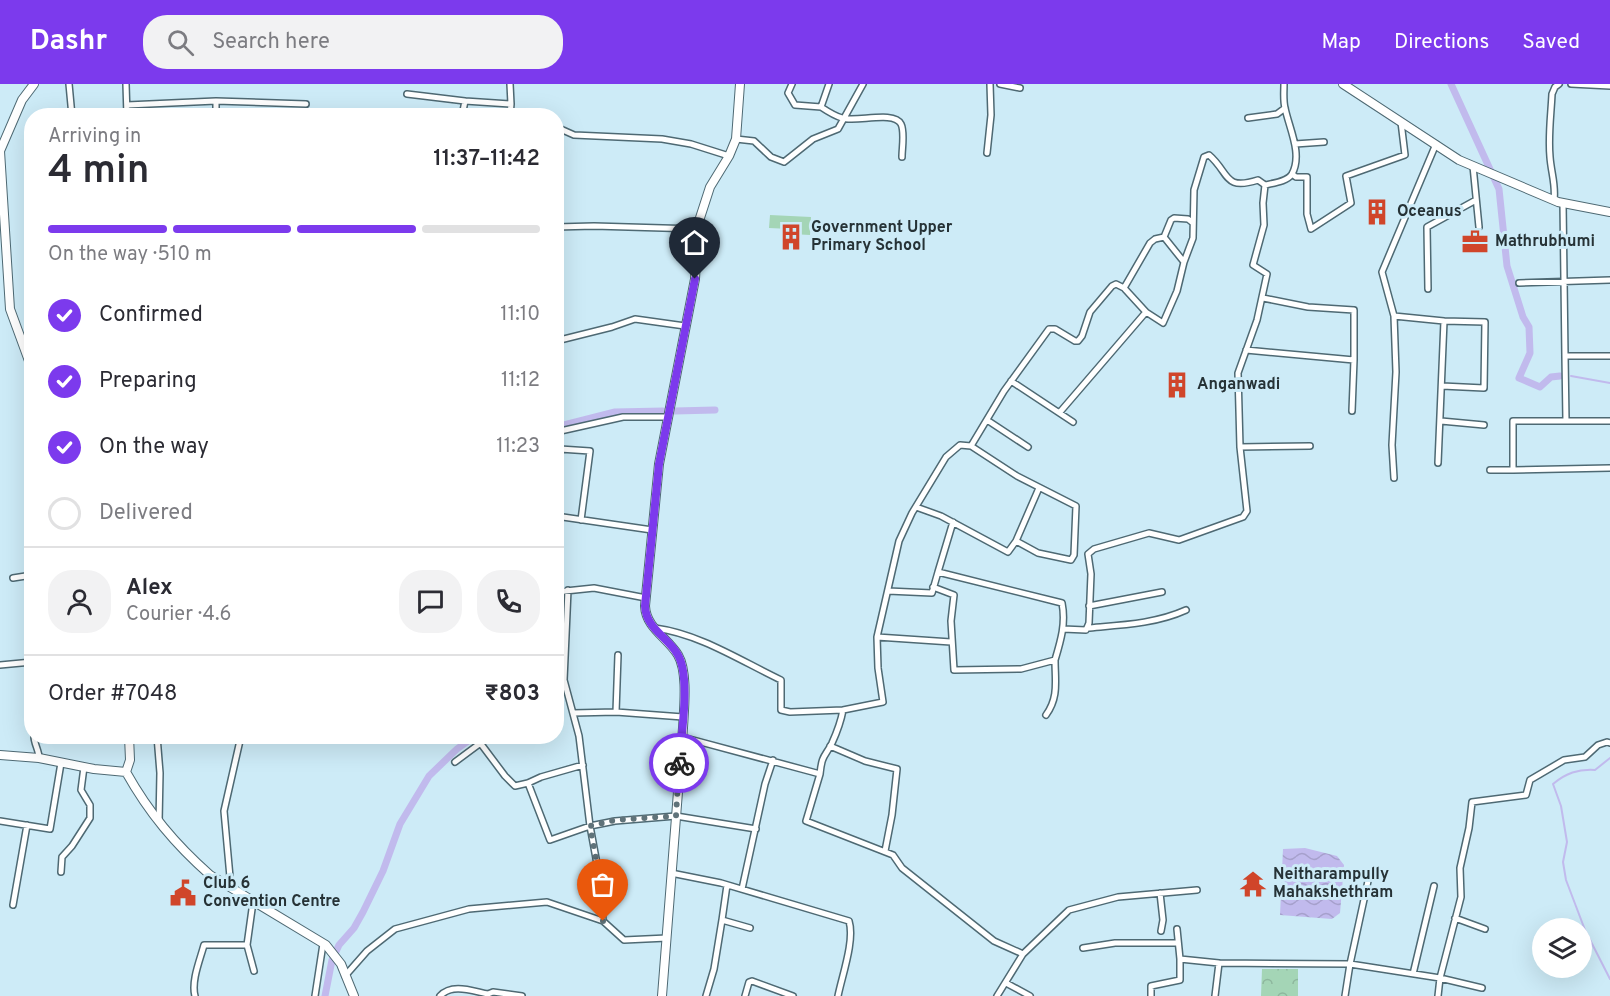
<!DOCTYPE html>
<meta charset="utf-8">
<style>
body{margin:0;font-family:Overpass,sans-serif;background:#f2f2f3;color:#2b2b33;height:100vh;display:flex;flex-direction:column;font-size:22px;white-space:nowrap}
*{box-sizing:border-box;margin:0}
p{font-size:20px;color:#7c7c81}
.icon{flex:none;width:33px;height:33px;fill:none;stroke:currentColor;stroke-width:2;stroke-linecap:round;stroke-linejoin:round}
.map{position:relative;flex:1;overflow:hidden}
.side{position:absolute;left:24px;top:24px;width:540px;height:636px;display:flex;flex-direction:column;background:#fff;border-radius:24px;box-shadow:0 6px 24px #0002}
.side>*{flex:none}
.buttons{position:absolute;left:1532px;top:834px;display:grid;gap:12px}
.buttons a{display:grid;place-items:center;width:60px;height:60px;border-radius:50%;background:#fff;box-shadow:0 6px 24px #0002;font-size:30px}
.pin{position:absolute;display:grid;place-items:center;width:51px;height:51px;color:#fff;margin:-62px -26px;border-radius:50% 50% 50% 0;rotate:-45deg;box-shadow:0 0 6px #0007}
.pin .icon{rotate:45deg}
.courier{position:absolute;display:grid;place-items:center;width:60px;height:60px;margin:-30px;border:4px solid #7c3aed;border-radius:50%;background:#fff;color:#222;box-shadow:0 2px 8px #0007}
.head em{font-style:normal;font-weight:600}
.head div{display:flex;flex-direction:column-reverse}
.head{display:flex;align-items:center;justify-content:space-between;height:102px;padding:0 24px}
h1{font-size:39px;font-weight:600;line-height:45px}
.bar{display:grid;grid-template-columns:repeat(4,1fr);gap:9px 6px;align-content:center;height:72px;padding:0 24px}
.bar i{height:8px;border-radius:4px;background:#e1e1e2}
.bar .selected{background:#7c3aed}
.bar p{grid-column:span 4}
.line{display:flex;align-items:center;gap:15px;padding:0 24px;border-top:2px solid #e1e1e2}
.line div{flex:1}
.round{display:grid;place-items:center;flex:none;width:63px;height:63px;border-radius:24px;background:#f2f2f3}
ol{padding:0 24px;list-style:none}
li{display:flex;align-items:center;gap:18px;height:66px}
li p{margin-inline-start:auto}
li .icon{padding:6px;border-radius:50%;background:#7c3aed;color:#fff;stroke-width:4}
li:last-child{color:#7c7c81}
li i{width:33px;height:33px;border:3px solid #e1e1e2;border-radius:50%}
header{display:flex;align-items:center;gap:36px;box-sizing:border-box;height:84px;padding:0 30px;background:#7c3aed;color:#fff}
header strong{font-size:28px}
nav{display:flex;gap:33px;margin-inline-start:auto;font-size:21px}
.search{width:420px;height:54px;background:#f2f2f3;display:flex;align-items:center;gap:15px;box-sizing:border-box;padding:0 21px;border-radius:24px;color:#7c7c81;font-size:22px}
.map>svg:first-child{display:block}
</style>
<header>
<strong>Dashr</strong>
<div class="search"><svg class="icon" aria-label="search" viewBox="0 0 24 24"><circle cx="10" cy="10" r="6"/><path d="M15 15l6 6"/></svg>Search here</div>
<nav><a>Map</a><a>Directions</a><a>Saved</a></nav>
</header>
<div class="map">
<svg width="1610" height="912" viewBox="0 0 1610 912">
<defs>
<pattern id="park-crowns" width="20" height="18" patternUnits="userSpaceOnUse" patternTransform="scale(1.5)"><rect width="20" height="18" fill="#a4d5b6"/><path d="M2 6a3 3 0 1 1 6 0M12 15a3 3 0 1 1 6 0" fill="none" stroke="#8db79d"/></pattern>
<pattern id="water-waves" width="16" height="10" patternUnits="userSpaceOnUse" patternTransform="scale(1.5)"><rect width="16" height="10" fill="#c1baed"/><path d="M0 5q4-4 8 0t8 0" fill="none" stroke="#a6a0cc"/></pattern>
</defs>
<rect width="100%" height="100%" fill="#cdebf7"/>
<path fill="url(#park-crowns)" d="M770,131L811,133L810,151L791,150L790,145L769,144Z
M1262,885H1298V912H1261Z"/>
<path fill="url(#water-waves)" d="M1305,764L1337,772L1344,781L1340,829L1332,835L1280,831L1283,765Z"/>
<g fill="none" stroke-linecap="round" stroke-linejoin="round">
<path stroke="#c1baed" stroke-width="2" d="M1571,292L1610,299
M1610,674L1595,686C1578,685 1566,689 1553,700L1561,722L1567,758L1563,778L1566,796L1585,846L1610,895"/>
<path stroke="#c1baed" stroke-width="7" d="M1451,0L1499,105L1507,182L1523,233L1529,243L1530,269L1519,294L1540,303L1551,293L1560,292
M675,327L715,326
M556,343L615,328L663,327
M325,912L332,876L339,861L354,844L363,828L383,787L400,740L429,692L457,665L475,652"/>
<g stroke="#4e6973" stroke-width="8">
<path id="street" d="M69,0L72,32
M126,0L127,32
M510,0L511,20
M792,0L788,9L795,21L821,23
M829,0L821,23C827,27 835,32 842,34C855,39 894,26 901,40C905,48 902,64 902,73
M1000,0L1020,4
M1571,0L1610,2
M407,10L465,17L511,20L510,32
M127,21L216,17L306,20
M216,32V17
M462,32L465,17
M1248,34L1277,30L1285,24
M556,43L574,51L662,55L691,60L729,72
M736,55L754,57L771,73L784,78L813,55L838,45L863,0
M1295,60L1324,58
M987,69L991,31L990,0
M1473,82L1479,143
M1292,90L1296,93H1307V130L1311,145L1351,119L1346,92L1405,71L1401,38
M1554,116C1556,101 1551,88 1550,73C1548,52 1551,31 1552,10L1555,3L1559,0
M1563,119L1565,272H1610
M556,143L594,142L697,145
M1164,153L1184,178L1193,154L1194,106L1204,73L1209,71C1230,89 1223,107 1258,96L1265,101
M1519,199L1610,196
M1428,205L1427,143L1476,116
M1146,228L1163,239L1177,207L1184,178
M1394,232L1444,237L1438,379
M556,257L612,243L635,235L685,242
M1246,266L1354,276V226L1308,223L1263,214
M1565,272L1566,337
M1011,297L1073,338
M1442,302L1484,304L1485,238L1444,237
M1352,327L1354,276
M1060,328L1146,228L1124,204L1150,159L1155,155L1164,153L1171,136L1174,134L1188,135L1193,139
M987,336L1028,363
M1441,337L1484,341
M1610,337H1513V386L1610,384
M556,348L623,333H668
M1240,363L1310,362
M1490,386H1513
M1394,394L1392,361L1396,288L1394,232L1382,188L1436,60
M556,400L560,365L590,367L581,436
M916,423L941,432L1008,468L1016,457L1038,469L1071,476L1074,471L1076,422L1017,392L971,362
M556,432L652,446
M1016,457L1039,404
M13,494L32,491
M933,503L954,511L951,537L954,586L1021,585L1055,576C1061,556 1066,539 1062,519L938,488L953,438
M568,506L564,596L579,652L590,742L600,796L603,837
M888,507L932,509L938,488
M556,508L594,504L646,514
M1089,522L1162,508
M655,544C700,550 741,577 781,596V626L790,628L843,626
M1087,544C1121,541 1155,540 1186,526
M1063,545L1086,546L1089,539L1091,490L1088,470L1094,465L1149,449L1179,456L1243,433L1247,427L1240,363L1238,289L1257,236L1267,190L1253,181L1264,141L1263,119L1265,101C1273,99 1287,98 1292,90C1303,70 1289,44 1285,24C1283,16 1284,8 1284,0
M877,553L951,558
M31,554L32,555
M0,581L32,578
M616,628L618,571
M573,629L616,628L683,633
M1046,631C1059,613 1055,597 1055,576
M34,652C34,660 39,666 39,674
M157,652L160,689L159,738
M682,653L820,690L806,737L893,771L902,784L994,857L1023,870L997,912
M481,660L505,692L515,702L528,699L541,693L583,681
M830,662L865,677L897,685L892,731L885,767
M455,678L490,652
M820,690C822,670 825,673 832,659C837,648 841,637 843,626L883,618L878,584L877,553L899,457L912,429L946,373L960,361L971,362L1004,307L1049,245H1055L1075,257H1078L1082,252L1090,228L1112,202L1116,200L1124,204
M528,699L550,756L590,742L615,737L676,732L756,745
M0,737L50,745L61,679
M61,788L62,773L72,762L90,734V721L81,706L84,683
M671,789L721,799L849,837C855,856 842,892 838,912
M727,801L722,836L750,844
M231,804L224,727L241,652
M742,805L765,700L773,676
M1160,809L1163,836L1161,847
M253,818L247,861L254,887
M13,821L27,741
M1455,834L1485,845
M1177,845L1180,875
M1083,864L1115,859H1178
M1023,870L1069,826L1118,813L1197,806
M1413,890L1434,802
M345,892L367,867L395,845L469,825L547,818L603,837L624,856L667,854
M1006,899L1030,912
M195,912C191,897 200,876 204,861H247
M315,912L323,860
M440,912C452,899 472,907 488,910L493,908L522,912
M706,912L714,885L722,836
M745,912L749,898L752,897L793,912
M1151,912V902L1180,896V875L1219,879
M1215,912L1219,879L1350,880L1440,894L1461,813L1460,784L1469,744L1472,718L1526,711L1530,696L1564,676L1585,673L1598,661L1607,658L1610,659
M1345,912L1350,880L1368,797
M1438,912L1440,894L1482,904"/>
</g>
<g stroke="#4e6973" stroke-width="10">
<path id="secondary" d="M1343,0L1459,76L1558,118L1610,128
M32,285L10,225L0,67L22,16L34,0
M0,671L39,674L94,685L126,688
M126,688C149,729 175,760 210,791L326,861L341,880L354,912
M126,688L130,676L129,652
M662,912L683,644C684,624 688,588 678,571C667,553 646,544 645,522L659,380L695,195L698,140L710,103L729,72L736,55L740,0"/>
</g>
<use href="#street" stroke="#fff" stroke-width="5"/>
<use href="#secondary" stroke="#fff" stroke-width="8"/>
</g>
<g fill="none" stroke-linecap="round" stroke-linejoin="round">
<path stroke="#60737a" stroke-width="6" stroke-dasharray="0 10.8" d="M603,837L600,796L590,742L615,736L676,732L679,679"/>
<path stroke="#7c3aed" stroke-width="8" d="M679,679C681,652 691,594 678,571C668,553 646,545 645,522L659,380L695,195"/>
</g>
<defs>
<g id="building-bare" transform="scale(2.07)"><path d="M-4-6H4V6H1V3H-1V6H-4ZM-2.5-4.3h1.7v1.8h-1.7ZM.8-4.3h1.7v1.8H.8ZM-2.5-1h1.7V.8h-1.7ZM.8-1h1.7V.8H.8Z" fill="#d0452a" stroke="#cdebf7" stroke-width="2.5" paint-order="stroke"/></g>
<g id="office-bare" transform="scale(2.07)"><path d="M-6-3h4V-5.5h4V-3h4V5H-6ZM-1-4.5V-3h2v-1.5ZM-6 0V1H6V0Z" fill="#d0452a" stroke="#cdebf7" stroke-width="2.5" paint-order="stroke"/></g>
<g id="temple-bare" transform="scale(2.07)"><path d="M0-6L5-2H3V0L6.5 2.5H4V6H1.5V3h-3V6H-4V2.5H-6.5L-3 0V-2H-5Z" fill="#d0452a" stroke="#cdebf7" stroke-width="2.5" paint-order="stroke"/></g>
<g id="civic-bare" transform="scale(2.07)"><path d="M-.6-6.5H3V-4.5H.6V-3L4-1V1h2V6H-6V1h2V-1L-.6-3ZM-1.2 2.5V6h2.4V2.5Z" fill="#d0452a" stroke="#cdebf7" stroke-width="2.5" paint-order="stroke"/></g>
</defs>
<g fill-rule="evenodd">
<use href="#building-bare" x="1377" y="128"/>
<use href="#building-bare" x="791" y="153"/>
<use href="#office-bare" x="1475" y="158"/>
<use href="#building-bare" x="1177" y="301"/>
<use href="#temple-bare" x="1253" y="800"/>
<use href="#civic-bare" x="183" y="809"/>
</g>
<g text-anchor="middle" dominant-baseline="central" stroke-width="6" stroke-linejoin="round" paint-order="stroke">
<g font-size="16" font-weight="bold" fill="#263236" stroke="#cdebf7" text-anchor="start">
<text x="1397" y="128">Oceanus</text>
<text x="811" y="144">Government Upper<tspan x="811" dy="18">Primary School</tspan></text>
<text x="1495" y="158">Mathrubhumi</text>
<text x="1197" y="301">Anganwadi</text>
<text x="1273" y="791">Neitharampully<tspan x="1273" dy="18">Mahakshethram</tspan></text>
<text x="203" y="800">Club 6<tspan x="203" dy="18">Convention Centre</tspan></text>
</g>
</g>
</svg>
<div class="buttons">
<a><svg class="icon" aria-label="layers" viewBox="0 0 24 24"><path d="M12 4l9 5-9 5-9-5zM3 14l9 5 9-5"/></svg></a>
</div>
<div class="pin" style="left:603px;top:837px;background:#ea580c"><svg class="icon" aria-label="bag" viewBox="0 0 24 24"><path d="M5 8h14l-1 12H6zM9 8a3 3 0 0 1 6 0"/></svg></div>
<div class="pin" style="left:695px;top:195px;background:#1f2937"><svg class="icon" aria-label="home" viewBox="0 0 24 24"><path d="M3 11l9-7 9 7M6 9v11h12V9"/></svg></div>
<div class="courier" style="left:679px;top:679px"><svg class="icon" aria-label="bike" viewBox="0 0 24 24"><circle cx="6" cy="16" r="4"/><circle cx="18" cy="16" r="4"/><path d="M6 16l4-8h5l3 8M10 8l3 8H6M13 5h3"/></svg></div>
<section class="side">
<div class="head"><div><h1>4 min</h1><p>Arriving in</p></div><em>11:37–11:42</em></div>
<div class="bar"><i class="selected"></i><i class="selected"></i><i class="selected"></i><i></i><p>On the way · 510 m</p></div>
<ol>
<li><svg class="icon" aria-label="check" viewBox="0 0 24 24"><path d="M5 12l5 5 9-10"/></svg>Confirmed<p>11:10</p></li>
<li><svg class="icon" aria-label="check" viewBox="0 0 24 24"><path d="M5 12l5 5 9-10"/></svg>Preparing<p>11:12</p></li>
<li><svg class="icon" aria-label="check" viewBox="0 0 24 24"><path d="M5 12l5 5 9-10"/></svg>On the way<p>11:23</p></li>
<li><i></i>Delivered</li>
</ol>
<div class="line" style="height:108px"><a class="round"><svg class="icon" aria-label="person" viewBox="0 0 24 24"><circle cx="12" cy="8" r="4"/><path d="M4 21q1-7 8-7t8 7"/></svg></a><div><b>Alex</b><p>Courier · 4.6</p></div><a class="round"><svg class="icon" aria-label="chat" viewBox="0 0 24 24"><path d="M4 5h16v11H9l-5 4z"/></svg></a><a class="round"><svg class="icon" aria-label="phone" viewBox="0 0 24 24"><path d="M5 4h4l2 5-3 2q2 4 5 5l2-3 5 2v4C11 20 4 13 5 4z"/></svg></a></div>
<div class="line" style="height:78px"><div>Order #7048</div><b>₹803</b></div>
</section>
</div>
